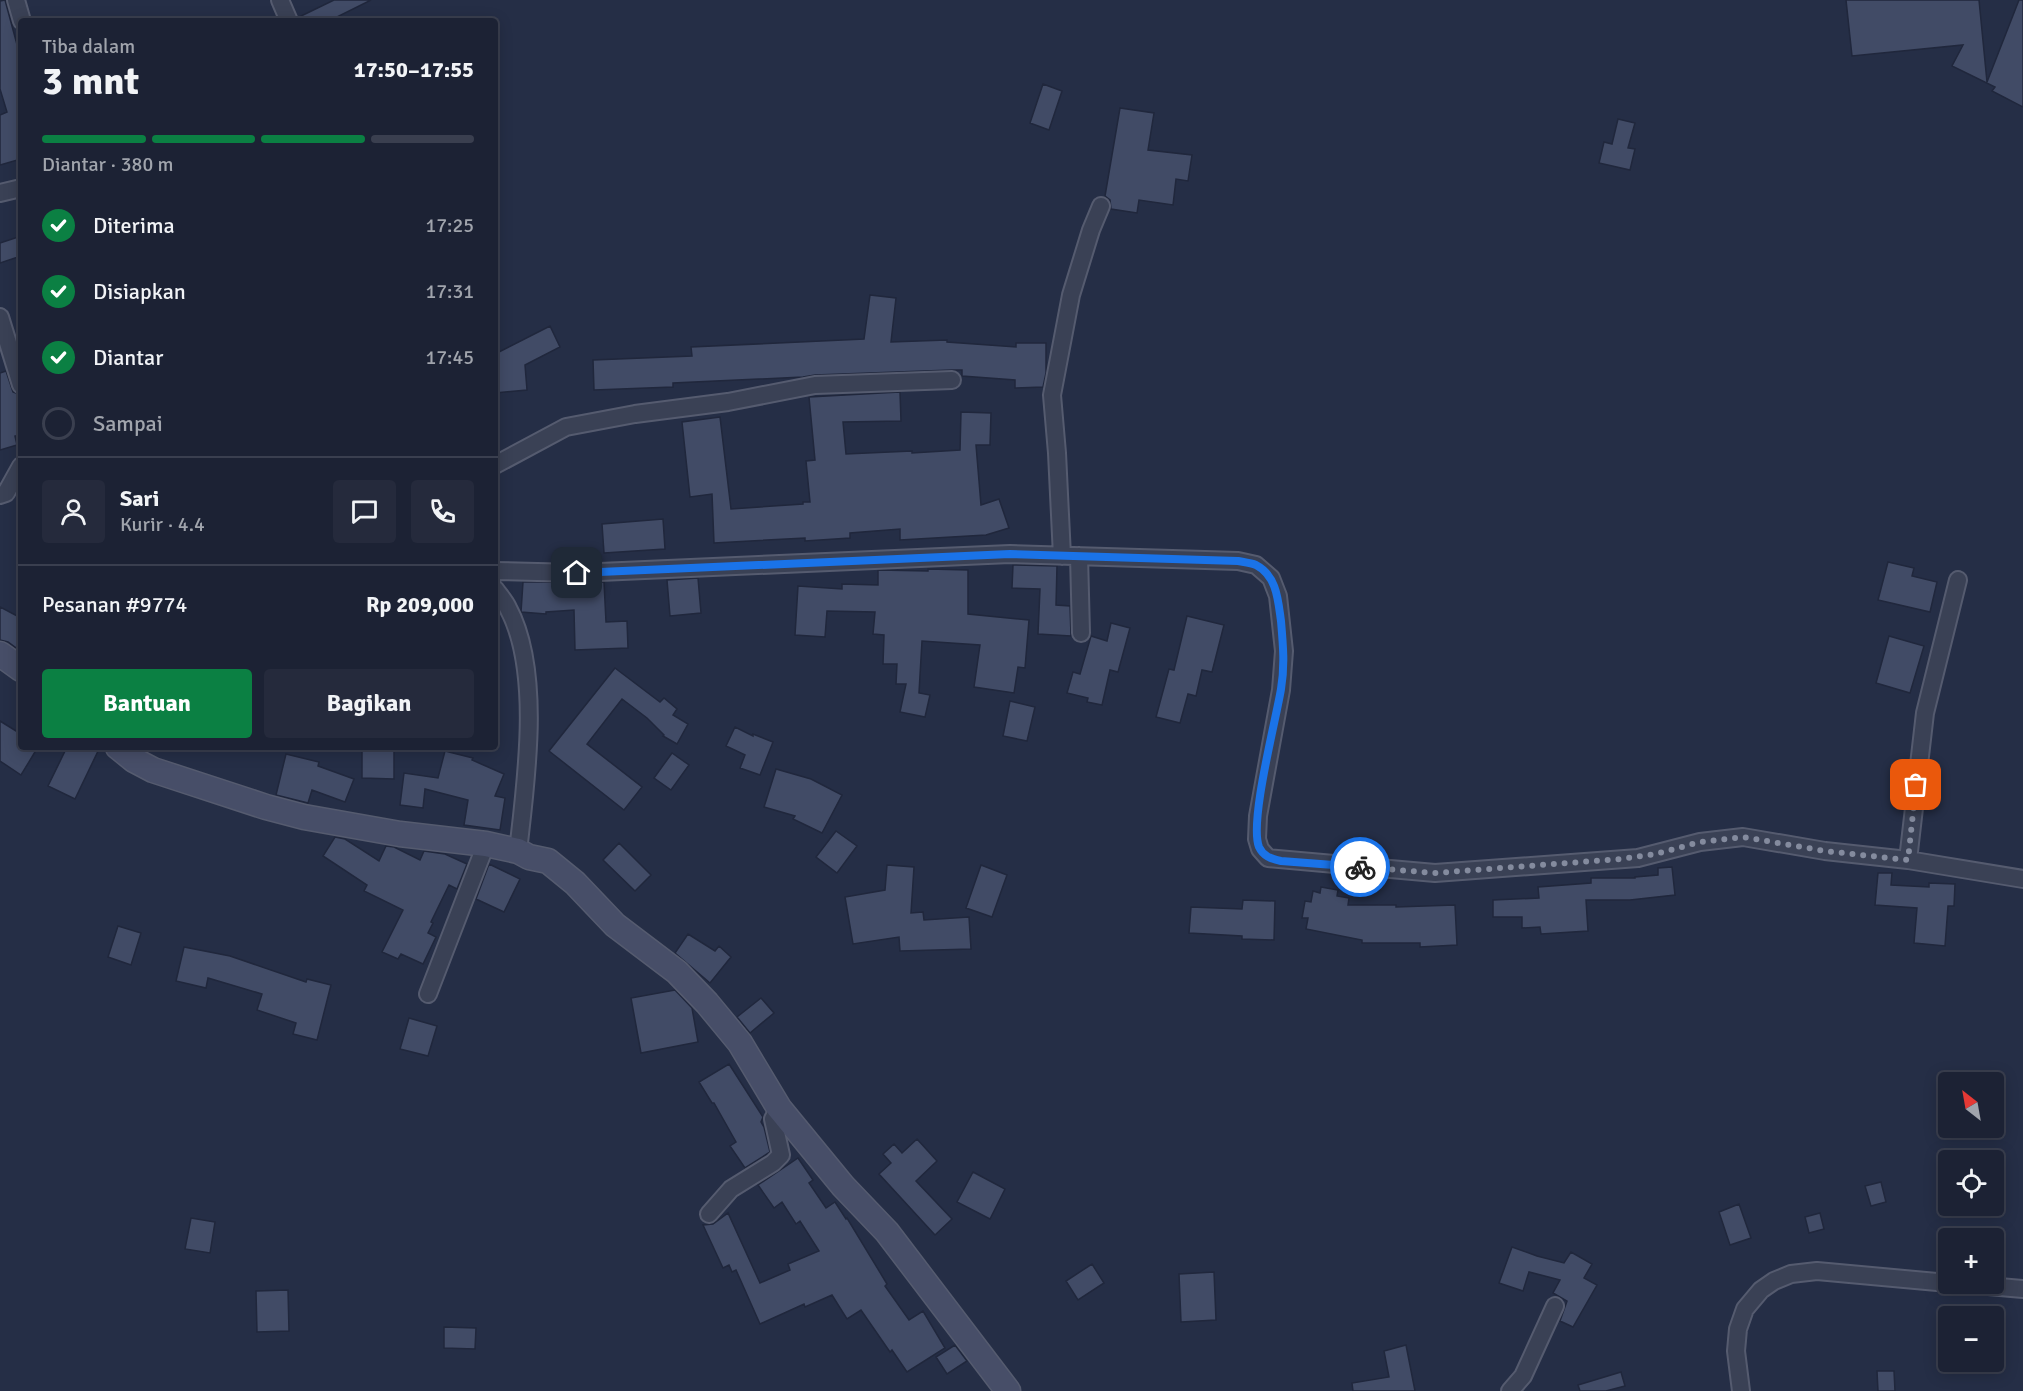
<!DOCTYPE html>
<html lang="id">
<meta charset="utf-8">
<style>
body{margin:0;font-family:Signika,sans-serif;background:#252a3c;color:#f1f3f6;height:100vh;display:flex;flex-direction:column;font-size:22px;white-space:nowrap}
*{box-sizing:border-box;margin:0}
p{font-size:20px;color:#a0a4ac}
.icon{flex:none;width:33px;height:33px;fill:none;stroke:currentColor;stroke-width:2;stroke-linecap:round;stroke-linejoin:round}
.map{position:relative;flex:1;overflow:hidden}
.side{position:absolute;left:18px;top:18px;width:480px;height:732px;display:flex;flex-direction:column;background:#1c2234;border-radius:6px;box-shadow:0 3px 15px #0003,0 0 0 2px #3a3f4f}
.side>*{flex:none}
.needle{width:39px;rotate:329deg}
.tools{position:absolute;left:1938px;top:1072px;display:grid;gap:12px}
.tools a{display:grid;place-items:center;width:66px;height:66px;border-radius:6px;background:#1c2234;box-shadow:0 3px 15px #0003,0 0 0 2px #3a3f4f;font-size:30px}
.pin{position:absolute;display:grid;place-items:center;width:51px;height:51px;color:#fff;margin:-26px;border-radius:12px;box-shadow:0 3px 9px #0006}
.courier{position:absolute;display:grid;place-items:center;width:60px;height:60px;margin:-30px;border:4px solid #1a73e8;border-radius:50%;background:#fff;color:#222;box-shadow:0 2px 8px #0007}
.head em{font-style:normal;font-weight:700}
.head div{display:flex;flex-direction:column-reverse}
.head{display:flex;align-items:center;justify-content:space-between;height:102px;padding:0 24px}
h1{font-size:39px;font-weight:700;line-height:45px}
.bar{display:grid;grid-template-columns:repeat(4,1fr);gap:9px 6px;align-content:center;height:72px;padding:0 24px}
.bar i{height:8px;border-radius:4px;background:#3a3f4f}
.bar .selected{background:#0b8043}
.bar p{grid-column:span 4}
.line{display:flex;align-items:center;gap:15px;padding:0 24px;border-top:2px solid #3a3f4f}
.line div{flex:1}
.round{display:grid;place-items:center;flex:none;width:63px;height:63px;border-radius:6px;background:#252a3c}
ol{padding:0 24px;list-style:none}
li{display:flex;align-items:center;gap:18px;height:66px}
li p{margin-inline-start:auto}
li .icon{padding:6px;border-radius:50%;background:#0b8043;color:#fff;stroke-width:4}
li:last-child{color:#a0a4ac}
li i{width:33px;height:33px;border:3px solid #3a3f4f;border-radius:50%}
.primary-button{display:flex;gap:12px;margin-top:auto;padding:12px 24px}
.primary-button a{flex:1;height:69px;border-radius:6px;background:#0b8043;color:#fff;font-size:24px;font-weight:700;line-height:69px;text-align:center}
.primary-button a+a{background:#252a3c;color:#f1f3f6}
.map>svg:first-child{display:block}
</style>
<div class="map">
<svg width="2023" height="1391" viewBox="0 0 2023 1391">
<rect width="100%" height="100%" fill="#252e46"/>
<path fill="#414b66" stroke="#20273c" stroke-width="1.5" d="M5,0L19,52H21V159L0,165V115L7,112L0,89V1Z
M334,0H371L329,21H299V17Z
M1846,0H1979L1987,82L2019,0H2023V107L1992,91L1995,87L1952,66L1963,45L1852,56Z
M1043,84L1062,91L1049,130L1030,123Z
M1120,108L1154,113L1148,150L1192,155L1188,181L1176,179L1173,205L1139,200L1137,213L1111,209L1110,200L1105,196Z
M1618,119L1635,123L1628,148L1635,149L1630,170L1599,163L1604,142L1612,144Z
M21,236V256L0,263V243Z
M870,295L896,298L891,342L947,340V342L1016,347V343H1046V373L1043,387L1015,388V380L962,376V370H952L815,375L803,377L673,383V387L594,390L593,360L692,356L691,347L864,339Z
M550,326L560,347L525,365L527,390L495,393V354Z
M6,371L13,392L21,395V435L15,436L17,445L0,450V373Z
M900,392L901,421L843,422L846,454L912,451V453L960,450L961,412L991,413L990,445H976L981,505L999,499L1009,528L986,535L900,540V529L850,533V538L805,541V538L714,543L712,494L690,497L682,422L720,417L731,509L803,504V502H810L806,461L815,460L809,397Z
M663,519L665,549L604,553L602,524Z
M1888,562L1914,568L1912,576L1937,582L1930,612L1878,600Z
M1013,565L1057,566L1056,605L1070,606L1071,636L1038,634L1040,589L1012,588Z
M928,569L968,570V614L1029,620L1025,668L1018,667L1014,693L974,687L980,645L922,641L919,693L930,695L925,717L900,712L906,684H896L897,664H883L884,635L873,634L875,612L827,611L825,637L795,635L798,586L842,589V584L878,585V570L928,571Z
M698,578L701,613L670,616L667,580Z
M523,582H604L606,622L627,621L628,648L575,650L574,610L546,612V614L521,612Z
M0,607L21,618V646L19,650L8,642L0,640Z
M1187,616L1224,625L1212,672L1202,670L1196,696L1188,694L1180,723L1156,717L1169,669L1174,670Z
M1111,623L1130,628L1118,672L1110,670L1102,705L1087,702L1088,698L1067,693L1073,672L1080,674L1091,636L1107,641Z
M1889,636L1924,646L1910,693L1876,683Z
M615,668L660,702L664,698L677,709L673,715L688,724L677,744L663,736L664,735L647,718L622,699L587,744L642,787L624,810L549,751Z
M1010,701L1035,707L1027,741L1003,736Z
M0,721L21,734V747H38L21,775L0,761Z
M735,727L753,736V734L773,742L760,775L740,768L745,755L726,746Z
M67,747H100L75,799L48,786Z
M362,751H394V779L362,778Z
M445,751L473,758L472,760L504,774L495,796L505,798L500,830L464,825L468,800L425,789L423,808L400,805L404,773L438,778Z
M672,753L689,765L671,790L654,778Z
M286,754L319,762L318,766L354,779L345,802L312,790L308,803L276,795Z
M776,769L811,779L842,795L822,833L793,819L795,816L764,807Z
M836,831L857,846L837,873L816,857Z
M335,837L345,839L379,861L386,846L394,847L420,860L424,851L445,854L467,864L457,889L449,885L431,922L433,923L428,933L436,937L423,964L401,954L398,959L382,952L403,910L364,891L367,885L323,856Z
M619,843L651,875L635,891L603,860Z
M489,864L520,879L504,912L476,899Z
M887,865L914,867L911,913L923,912L924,920L969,917L971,949L900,951L899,937L853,944L845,897L885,890Z
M981,865L1007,875L992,917L966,908Z
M1672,867L1675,895L1630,900H1586L1588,931L1541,934L1540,927L1522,928V917H1493V900L1539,898L1538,887L1591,883V878H1635V877L1658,875V868Z
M1878,873H1892L1891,885L1929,887V883L1955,884L1954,906H1948L1945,946L1914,943L1917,908L1875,905Z
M1321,887L1338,890L1337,896L1349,898L1348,905H1396V907L1455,905L1457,945L1420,947V943H1362V940L1306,929L1308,918H1302L1305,901L1311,902L1313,891L1320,893Z
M1243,900L1275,901L1274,940L1242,939V936L1189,933L1191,907L1242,909Z
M118,926L141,933L131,965L108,957Z
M688,934L715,951L719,946L731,957L710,983L675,953Z
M184,947L230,956L306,982L307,979L331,985L317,1040L293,1034L296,1023L257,1010L262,994L208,978L206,988L176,981Z
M675,990L692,1008L698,1042L641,1053L631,998Z
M761,998L774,1013L750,1033L737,1017Z
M409,1018L437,1026L428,1056L400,1049Z
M729,1064L763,1117L761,1122L764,1127L770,1152L745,1168L730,1146L736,1142L714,1103H712L699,1082Z
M917,1139L937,1161L916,1181L952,1219L935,1235L879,1174L891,1163L883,1154L894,1144L902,1153Z
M798,1158L813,1180L809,1183L826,1208L835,1202L846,1219L847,1218L887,1284L885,1286L909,1320L923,1311L945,1348L907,1372L892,1350L890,1352L861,1310L847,1319L832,1295L805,1307L804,1304L760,1324L736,1270L732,1272L729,1265L723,1268L703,1225L713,1224L728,1213L760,1283L790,1270L788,1264L819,1251L800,1221L796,1224L782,1202L774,1208L758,1185Z
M973,1172L1005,1189L990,1219L957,1202Z
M1881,1182L1886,1202L1871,1206L1865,1186Z
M1739,1204L1751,1238L1730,1245L1719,1212Z
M1820,1213L1824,1229L1809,1233L1805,1217Z
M191,1218L215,1222L210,1253L185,1249Z
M1512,1247L1537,1256L1564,1263L1571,1252L1592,1264L1584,1278L1597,1285L1573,1327L1560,1321L1567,1301L1553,1293L1560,1280L1529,1272L1523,1291L1499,1283Z
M1092,1264L1104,1283L1078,1300L1066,1281Z
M1214,1272L1216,1320L1181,1322L1179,1274Z
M288,1290L289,1331L257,1332L256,1291Z
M444,1327L476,1328L475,1349L444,1348Z
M955,1345L967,1361L947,1374L936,1357Z
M1406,1345L1415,1391H1353L1352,1383L1389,1377L1384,1351Z
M1877,1371H1894L1895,1391H1878Z
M1621,1372L1625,1386L1606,1391H1580L1578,1385Z"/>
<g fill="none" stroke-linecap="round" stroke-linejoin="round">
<g stroke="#555b6f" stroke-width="20">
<path id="street" d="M16,0L22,21
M280,0L289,21
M0,193L21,188
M0,317L21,385
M495,465L566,427L635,414L728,402L815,385L952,380
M0,495L6,493L21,466
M1062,556L1057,453L1052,395L1071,295L1091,230L1101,206
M1079,556L1081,633
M495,571L577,573L1010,554L1238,561L1256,565L1271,578L1278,596L1284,651L1281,690L1258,816L1257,839L1260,849L1268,858L1435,873L1638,858L1700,842L1743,837L1825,851L1908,860L2023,879
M495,589C499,595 505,601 508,608C542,671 526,781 518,851
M1908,860L1925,713L1958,580
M428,994L486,844
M709,1214L731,1189L773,1163L781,1155L773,1119L779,1108
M1965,1284L2023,1289
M1510,1391L1523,1376L1555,1306
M1741,1391L1736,1351L1738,1329L1745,1309L1761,1290L1774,1281L1791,1274L1817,1271L1948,1283"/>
</g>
<g stroke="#555b6f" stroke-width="27">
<path id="secondary" d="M0,654L21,669
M118,747L134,760L153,770L266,807L304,817L400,834L486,844L518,851L529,857L548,861L575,883L615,925L677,972L707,1003L740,1043L779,1108L843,1186L887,1232L1008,1391"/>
</g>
<use href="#street" stroke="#3a4155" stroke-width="16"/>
<use href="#secondary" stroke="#474e68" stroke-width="24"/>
</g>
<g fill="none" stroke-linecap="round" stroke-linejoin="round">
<path stroke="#848b9e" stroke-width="6" stroke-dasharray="0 10.8" d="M1360,867L1435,873L1621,859L1656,854L1700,842L1743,837L1825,851L1908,860L1916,785"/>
<path stroke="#1a73e8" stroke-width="8" d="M577,573L1010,554L1238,561C1243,562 1251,563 1256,565C1277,576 1278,600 1281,621C1283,644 1285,666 1281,689C1276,720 1249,822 1259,847C1263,856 1271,859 1281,861L1360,867"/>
</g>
</svg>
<div class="tools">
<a><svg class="needle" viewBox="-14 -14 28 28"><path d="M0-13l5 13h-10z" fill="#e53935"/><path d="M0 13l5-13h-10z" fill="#a0a4ac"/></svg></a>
<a><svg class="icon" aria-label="locate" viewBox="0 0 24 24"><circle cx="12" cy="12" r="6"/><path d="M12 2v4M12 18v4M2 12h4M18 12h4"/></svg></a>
<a>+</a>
<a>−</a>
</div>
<div class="pin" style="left:1916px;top:785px;background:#ea580c"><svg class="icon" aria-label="bag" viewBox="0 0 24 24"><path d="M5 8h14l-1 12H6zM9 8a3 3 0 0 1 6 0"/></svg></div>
<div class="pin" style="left:577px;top:573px;background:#1f2937"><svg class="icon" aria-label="home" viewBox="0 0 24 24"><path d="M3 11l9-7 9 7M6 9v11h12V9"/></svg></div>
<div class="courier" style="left:1360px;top:867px"><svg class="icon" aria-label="bike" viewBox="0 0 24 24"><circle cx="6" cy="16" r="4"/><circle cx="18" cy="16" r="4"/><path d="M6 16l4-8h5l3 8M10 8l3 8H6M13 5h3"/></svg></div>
<section class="side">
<div class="head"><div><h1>3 mnt</h1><p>Tiba dalam</p></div><em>17:50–17:55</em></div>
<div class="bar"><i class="selected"></i><i class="selected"></i><i class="selected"></i><i></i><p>Diantar · 380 m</p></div>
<ol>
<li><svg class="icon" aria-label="check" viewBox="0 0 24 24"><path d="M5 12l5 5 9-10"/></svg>Diterima<p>17:25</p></li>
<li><svg class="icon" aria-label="check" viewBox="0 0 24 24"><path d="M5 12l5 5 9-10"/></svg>Disiapkan<p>17:31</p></li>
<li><svg class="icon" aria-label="check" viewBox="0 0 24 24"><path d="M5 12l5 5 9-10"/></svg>Diantar<p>17:45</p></li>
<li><i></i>Sampai</li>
</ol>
<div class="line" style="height:108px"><a class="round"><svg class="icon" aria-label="person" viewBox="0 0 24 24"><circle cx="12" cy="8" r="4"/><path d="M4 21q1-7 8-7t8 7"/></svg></a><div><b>Sari</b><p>Kurir · 4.4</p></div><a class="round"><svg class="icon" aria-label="chat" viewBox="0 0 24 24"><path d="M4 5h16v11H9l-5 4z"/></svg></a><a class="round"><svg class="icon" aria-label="phone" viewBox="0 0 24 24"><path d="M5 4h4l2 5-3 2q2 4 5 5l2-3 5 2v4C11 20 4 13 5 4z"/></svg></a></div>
<div class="line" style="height:78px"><div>Pesanan #9774</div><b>Rp 209,000</b></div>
<div class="primary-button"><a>Bantuan</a><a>Bagikan</a></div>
</section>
</div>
